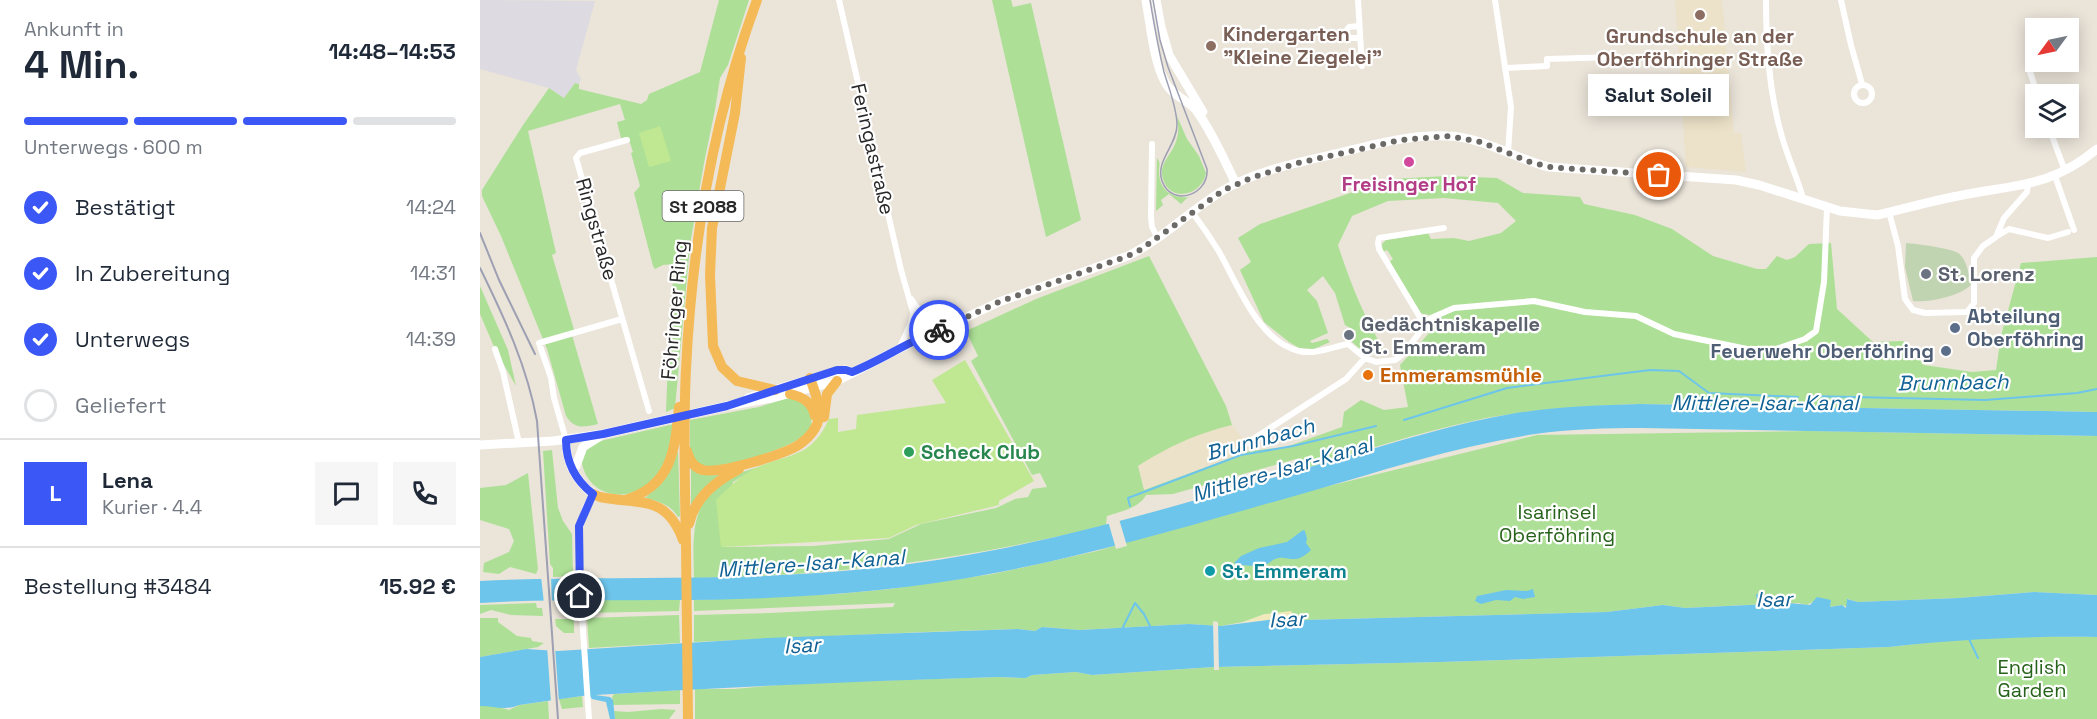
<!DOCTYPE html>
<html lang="de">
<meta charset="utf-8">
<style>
body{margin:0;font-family:"Space Grotesk",sans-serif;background:#f6f6f7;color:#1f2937;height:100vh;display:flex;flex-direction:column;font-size:22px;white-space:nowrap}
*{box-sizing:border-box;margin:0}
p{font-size:20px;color:#747a83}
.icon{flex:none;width:33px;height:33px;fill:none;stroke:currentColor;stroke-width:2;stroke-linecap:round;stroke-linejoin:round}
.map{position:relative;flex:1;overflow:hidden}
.details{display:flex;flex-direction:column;background:#fff;width:480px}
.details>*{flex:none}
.needle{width:39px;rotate:237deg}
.tools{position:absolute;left:1545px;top:18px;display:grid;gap:12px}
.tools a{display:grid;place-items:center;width:54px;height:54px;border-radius:0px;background:#fff;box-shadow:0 3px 15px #0003;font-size:30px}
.pin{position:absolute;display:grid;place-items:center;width:51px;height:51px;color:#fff;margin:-26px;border:3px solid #fff;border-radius:50%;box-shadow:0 2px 6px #0007}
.courier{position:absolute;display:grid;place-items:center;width:60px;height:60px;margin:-30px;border:4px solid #3b57f5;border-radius:50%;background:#fff;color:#222;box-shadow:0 2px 8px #0007}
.bubble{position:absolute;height:42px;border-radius:0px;background:#fff;box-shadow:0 3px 15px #0003;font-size:20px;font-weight:800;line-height:42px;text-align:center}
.head em{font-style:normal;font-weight:800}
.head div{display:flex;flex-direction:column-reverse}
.head{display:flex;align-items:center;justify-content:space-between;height:102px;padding:0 24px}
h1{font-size:39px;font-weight:800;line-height:45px}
.bar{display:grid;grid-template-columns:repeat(4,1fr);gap:9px 6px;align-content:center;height:72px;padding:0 24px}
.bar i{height:8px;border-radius:4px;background:#e0e1e3}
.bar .selected{background:#3b57f5}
.bar p{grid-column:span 4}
.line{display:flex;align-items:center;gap:15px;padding:0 24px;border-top:2px solid #e0e1e3}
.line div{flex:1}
.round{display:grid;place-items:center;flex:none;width:63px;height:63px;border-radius:0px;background:#f6f6f7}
ol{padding:0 24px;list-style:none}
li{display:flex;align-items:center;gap:18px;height:66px}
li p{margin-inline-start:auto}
li .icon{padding:6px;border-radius:50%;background:#3b57f5;color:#fff;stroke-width:4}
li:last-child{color:#747a83}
li i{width:33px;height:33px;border:3px solid #e0e1e3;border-radius:50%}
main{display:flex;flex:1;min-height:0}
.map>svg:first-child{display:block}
</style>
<main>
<section class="details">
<div class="head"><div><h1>4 Min.</h1><p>Ankunft in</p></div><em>14:48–14:53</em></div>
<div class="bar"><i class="selected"></i><i class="selected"></i><i class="selected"></i><i></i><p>Unterwegs · 600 m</p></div>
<ol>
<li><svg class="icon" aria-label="check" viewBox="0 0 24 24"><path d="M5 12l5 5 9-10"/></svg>Bestätigt<p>14:24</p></li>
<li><svg class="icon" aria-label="check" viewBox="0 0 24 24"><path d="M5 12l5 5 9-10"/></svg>In Zubereitung<p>14:31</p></li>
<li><svg class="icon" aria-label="check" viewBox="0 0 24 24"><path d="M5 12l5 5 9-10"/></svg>Unterwegs<p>14:39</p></li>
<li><i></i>Geliefert</li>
</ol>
<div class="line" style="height:108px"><b class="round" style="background:#3b57f5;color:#fff">L</b><div><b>Lena</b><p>Kurier · 4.4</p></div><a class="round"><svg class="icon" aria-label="chat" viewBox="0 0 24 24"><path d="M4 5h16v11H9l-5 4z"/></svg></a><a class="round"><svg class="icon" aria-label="phone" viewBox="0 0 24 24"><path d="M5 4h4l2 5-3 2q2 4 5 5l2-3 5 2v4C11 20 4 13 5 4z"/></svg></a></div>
<div class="line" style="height:78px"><div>Bestellung #3484</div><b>15.92 €</b></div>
</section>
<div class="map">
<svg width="1617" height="719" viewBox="0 0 1617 719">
<rect width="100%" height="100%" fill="#eae4d9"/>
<path fill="#dddae2" d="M0,0L115,1L96,70L101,79L99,84L95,83L84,98L69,88L0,69Z"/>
<path fill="#ece2c9" d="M1195,0H1242L1254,133H1261L1266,172L1206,167Z
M752,425L767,443L770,451L664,490L658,466L686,448L722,432Z"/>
<path fill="#ade096" d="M239,0H269L248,65L240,78L235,110L224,163L210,245L195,408L186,412L190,309L195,264L183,265L175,269L173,266L154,193L160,186L151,153L153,152L148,137L141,138L137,122L145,120L140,104L48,131L76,253L72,255L95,333L92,335L118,424C104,427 95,430 86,416L67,349L21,236L2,196V190L43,125L69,88L84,98L95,83L99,84V89L161,104L167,100L169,94L220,72Z
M512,0H531L533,7L551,3L601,220L566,237Z
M697,116L707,139L719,156L726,173C722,196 690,203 683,179C678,165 691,155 695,144C699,135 699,125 697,116Z
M677,158C681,163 679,165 679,171C679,192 694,199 712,197L707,198L701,204L689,194L681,200L683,205L676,211Z
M967,176L1017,178L1043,193L1100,197L1104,204L1155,215L1192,229L1233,256L1277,269H1286L1297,256L1307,260L1315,257L1329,244L1351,243L1357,309L1393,342L1423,341L1444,365L1492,372L1516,370L1521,336L1541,263L1617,257V412L1160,404C1105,406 1051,409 997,420C936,433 876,453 816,471V459L693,494L666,495C660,508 639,512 627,516L626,525C491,559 353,576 214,578C213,537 209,498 252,476C260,472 270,470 278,467L253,482L241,547L333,546L409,539L441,524L516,508L535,499L548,497L552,489L567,487L560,473L552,475L491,361L498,356L486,331L556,299L669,256L746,406L752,425C715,434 690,446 658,466L664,490L770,451L806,447L862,427L864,412L881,400L904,410L928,407L920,365L950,332L948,329L953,324L949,315L939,313L909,262L913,259L907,250L903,252L902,244L906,240L948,233L951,239L974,238L989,241L1021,233L1036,221L1018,203L964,198L908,201L872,216L858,245C870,282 883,315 903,348L886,354L872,342L876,331L865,325L855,293L843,276L827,290L837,301L848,333L830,341L832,343L847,339L850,342L834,349L819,348L809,342L784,322L760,270L771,262L758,238L780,224L911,179Z
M0,286L28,350L36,386L15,349L0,314Z
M308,398L318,399L331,412C331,417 332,423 331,427C323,445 272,458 254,463C244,466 232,466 221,467L210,452V420L279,407Z
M194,424C191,442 186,471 172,484C169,486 163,488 159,490C131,503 102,487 101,455L112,443Z
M1331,431L1617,436V595L1554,592L1479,598L1378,602L1368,599V607L1362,605L1349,607L1351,601H1334L1327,605L1318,603L1287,604L1205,608L1183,605L1127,612L823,620L815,618L813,614H785L763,622L741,626L709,624L600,630L562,627L555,631L538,629L445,632L214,642V615L290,613L413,607L415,603L214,611V600L358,594L410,589L513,574L617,551L796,499L1057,435Z
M72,450L78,508L83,521L92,534L93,576L73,577V568L70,564L63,451Z
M198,451L200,516L198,517C190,504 178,501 165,498C182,484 190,472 198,451Z
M211,469L241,473L223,489L211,506Z
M48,473L58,569L56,574L30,567L19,574L3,572L4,563L29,552L34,541L29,529L0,520V488L26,485Z
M106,600H200L199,611L106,613Z
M56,603L57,608H62L63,616L31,615L11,610L0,614V605Z
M199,615L200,643L109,648L107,618Z
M0,618H18V622L37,636L51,638L52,641L64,643L58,647L0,657Z
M75,619H94V633H84L76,626Z
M1543,636L1617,637V719H215V689H254L321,683L518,677L546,678L552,675L596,672L612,675L734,667L961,662L1409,647L1473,640Z
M200,690V704L133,705L132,697L134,694Z
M102,696L103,707L82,709L79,699Z
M68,701L69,719H0V706H16L29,710L39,705Z
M181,709L196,710L189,719H135L134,711L148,712Z"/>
<path fill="#efe9bc" d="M811,611L815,618L763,622L785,614Z"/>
<path fill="#c0d4b1" d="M1426,243C1437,244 1470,248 1478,253C1487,259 1489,275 1491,285C1480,296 1448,303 1433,301L1425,267Z"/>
<path fill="#c0e892" d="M180,126L191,161L169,167L159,133Z
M485,360L554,481L519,501V505L436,525L409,538L241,547L236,500C249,487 263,473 280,466C314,453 332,456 349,419L358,418V432L376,429L377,415L466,403L452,380Z"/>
<path fill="#6dc5eb" d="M1160,404L1617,412V436L1162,428C1126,428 1090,429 1055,434C977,446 901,471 825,493C722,522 620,553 515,573C406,594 295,600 184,600C123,601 61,599 0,603V581C83,577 166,579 249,577C339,575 431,567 520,549C634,526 746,491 858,459C917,442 975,423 1036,413C1077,407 1118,405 1160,404Z
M823,530L825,531L827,539L826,543L831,550C814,567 808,554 795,559C792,560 790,563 787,564C781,567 759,566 754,563L761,556L779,548L807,542Z
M1053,589L1055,597L1043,599L1035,597L1030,601L1016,600L1001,604L995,601L997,596L1026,590L1047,591Z
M1554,592L1617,595V637C1545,636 1480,639 1409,647L961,662L734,667L612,675L596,672L552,675L546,678L518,677C383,681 249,687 115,695L130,697L133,700L135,719H130L126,702L112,699L109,695L39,705C25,711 15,706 0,706V657L46,649L78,651L286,638L538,629L555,631L562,627L600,630L709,624L741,626L804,618H815L823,620L1127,612L1183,605L1205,608L1309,603L1330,605L1337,597L1351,600L1350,607L1362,605L1366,608L1367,599L1378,602L1479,598Z"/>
<path fill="#eae4d9" d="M639,519L647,546L636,549L628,521Z
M72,575L71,578L72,604H64L61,576Z
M733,621L738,622L739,670H734Z
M67,646L75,647L79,702L71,703Z"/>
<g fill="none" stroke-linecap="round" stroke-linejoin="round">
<path stroke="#6dc5eb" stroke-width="2" d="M1329,396L1505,400L1597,393L1617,389
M924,420L1027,388L1170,370L1199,371L1229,393L1318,397
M650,506L648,498L761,455L813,446L896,426
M1277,595L1278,600
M1287,599V595
M644,629L643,627L655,603L664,614L670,626
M1489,639L1498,658"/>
<path stroke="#fff" stroke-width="6" d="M359,0L421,270L436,323L446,335
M878,0L882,66
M1015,0L1031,107L1028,153
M1286,0C1286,47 1289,92 1302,137C1308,158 1317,177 1323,198
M1361,0L1371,45L1382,84
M879,26L869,27L864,34L870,38H880
M1548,65L1557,94
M1026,68L1067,66V59L1135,57
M1374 94a9 9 0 1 1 18 0a9 9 0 1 1-18 0Z
M1569,128L1585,171
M147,140L100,153L96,158L169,411
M672,144L671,217L672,227L677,237
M1575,176L1594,230
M712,212C721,224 730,237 738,250C757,282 778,342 819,351C835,355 852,347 868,344L885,358L896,362L915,360L922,355L951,318L974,308L1054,301L1105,312L1156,316L1194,334L1267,349H1296L1325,339L1336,331L1344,282L1347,207
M1409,212L1418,246L1425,299L1433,310L1445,313L1487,312L1494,303V258L1503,246L1516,237L1524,218L1547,192L1548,184
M1517,236L1529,229L1568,238L1588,232
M431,299L448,323L446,335
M444,316L456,320H478
M946,324L941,319L899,249L898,243L899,238L964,228
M15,349L23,372L39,443
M419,349L431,323L433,314
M86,440L74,398L71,378L59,343L142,319
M767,443L866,379L885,358
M109,719L99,572V532L105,508L113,494"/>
<path stroke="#fff" stroke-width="9" d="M666,0C670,23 674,63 685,82C692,96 707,99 716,110C733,133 744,160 756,184
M676,0L681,27L689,55L723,112
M268,398L357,371L366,370L372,372
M86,440C86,462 95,480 113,494
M0,445L73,441L123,434L247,406L292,398L357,381L446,335L481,320L519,302L648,256C682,239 710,211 742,191C775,171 819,162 855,154C891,145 931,134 968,136C1003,137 1035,159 1069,167L1256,180L1279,185L1360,211L1397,215C1424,209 1451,201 1478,196C1535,184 1570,188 1617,149
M96,466L103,447L119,437"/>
<path stroke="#f4ba58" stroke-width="10" d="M261,58L255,113L232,228L230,275L233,346L242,367L257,381L295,390
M310,394C323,397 332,402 335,416
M344,417L347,394L357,381
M207,451C209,459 213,468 223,470C240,474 306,454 320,444C329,438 337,428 339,418C341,406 334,390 330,378
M113,494L120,497C160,505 186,494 203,540
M145,500C192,486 195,450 199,407
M209,524C215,497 236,481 259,469
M208,719C207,661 207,604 206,546C205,487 203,428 206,369C212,243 233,119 277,0"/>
<path stroke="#9d9fb2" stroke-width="1.5" d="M670,0C674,24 678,48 684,72C689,89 697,108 697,125C697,145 675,161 682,181C692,208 729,195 727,169L688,67L680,40L673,0"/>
<path stroke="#9d9fb2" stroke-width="2" d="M0,233L19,280L55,354
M0,268C24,317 47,366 57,421L78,719"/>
</g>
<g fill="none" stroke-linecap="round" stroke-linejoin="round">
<path stroke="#6c6a66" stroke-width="6" stroke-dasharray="0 10.8" d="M459,330L519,302L648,256L660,250L744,190L771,178L818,163L921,140L969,136L1001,142L1050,162L1069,167L1179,175"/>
<path stroke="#3b57f5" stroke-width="8" d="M100,596L99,526L113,494C95,480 86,462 86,440L123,434L247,406L357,370H366L372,372C402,360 429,341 459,330"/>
</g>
<g fill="#8d6e63" stroke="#fff" stroke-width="2">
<circle cx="1220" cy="15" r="6"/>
<circle cx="731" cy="46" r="6"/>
</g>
<circle fill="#d1479c" stroke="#fff" stroke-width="2" cx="929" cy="162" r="6"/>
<g fill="#6b7280" stroke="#fff" stroke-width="2">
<circle cx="1446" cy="274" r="6"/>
<circle cx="869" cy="335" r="6"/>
</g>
<g fill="#5c6f8a" stroke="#fff" stroke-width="2">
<circle cx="1475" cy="328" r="6"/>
<circle cx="1466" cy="351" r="6"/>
</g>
<circle fill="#e8710a" stroke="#fff" stroke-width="2" cx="888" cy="375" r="6"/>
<circle fill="#2e9e5b" stroke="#fff" stroke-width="2" cx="429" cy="452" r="6"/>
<circle fill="#0f9aa8" stroke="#fff" stroke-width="2" cx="730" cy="571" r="6"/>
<g text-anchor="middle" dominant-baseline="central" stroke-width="4.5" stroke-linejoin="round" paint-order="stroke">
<rect fill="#fff" stroke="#686868" stroke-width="1.5" x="182.5" y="191" width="81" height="30" rx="4.5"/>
<g font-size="18" font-weight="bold" fill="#282828">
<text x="223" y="206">St 2088</text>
</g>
<g font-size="20" font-weight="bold" fill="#785e54" stroke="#fff" text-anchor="start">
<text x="743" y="34">Kindergarten<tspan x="743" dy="23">"Kleine Ziegelei"</tspan></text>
<text x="1220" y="36" text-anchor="middle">Grundschule an der<tspan x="1220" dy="23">Oberföhringer Straße</tspan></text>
</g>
<g font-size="20" fill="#282828" stroke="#fff">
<text transform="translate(393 149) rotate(77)">Feringastraße</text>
<text transform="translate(117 229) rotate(74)">Ringstraße</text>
<text transform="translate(194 310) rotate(-85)">Föhringer Ring</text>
</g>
<g font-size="20" font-weight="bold" fill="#b23c85" stroke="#fff">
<text x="929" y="184">Freisinger Hof</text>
</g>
<g font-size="20" font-weight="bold" fill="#5b616d" stroke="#fff" text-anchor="start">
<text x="1458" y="274">St. Lorenz</text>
<text x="881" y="324">Gedächtniskapelle<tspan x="881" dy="23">St. Emmeram</tspan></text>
</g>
<g font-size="20" font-weight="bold" fill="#4e5e75" stroke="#fff" text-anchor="start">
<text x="1487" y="316">Abteilung<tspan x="1487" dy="23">Oberföhring</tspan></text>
<text x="1454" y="351" text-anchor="end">Feuerwehr Oberföhring</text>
</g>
<g font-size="20" font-weight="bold" fill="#c56008" stroke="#fff" text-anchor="start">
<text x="900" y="375">Emmeramsmühle</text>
</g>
<g font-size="20" font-weight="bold" fill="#27864d" stroke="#fff" text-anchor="start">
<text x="441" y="452">Scheck Club</text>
</g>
<g font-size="20" fill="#27621b" stroke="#fff">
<text x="1077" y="512">Isarinsel<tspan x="1077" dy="23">Oberföhring</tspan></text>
<text x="1552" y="667">English<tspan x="1552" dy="23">Garden</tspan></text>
</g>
<g font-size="20" font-weight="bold" fill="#0d838f" stroke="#fff" text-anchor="start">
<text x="742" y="571">St. Emmeram</text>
</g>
<g font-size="21" font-style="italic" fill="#106194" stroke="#fff">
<text transform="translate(1473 382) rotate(-1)">Brunnbach</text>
<text x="1285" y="402">Mittlere-Isar-Kanal</text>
<text transform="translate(780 439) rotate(-15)">Brunnbach</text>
<text transform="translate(802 469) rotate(-16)">Mittlere-Isar-Kanal</text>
<text transform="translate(331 563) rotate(-4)">Mittlere-Isar-Kanal</text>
<text transform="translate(1294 599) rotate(-1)">Isar</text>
<text transform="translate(807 619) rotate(-3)">Isar</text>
<text transform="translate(322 645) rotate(-3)">Isar</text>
</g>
</g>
</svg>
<div class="tools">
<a><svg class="needle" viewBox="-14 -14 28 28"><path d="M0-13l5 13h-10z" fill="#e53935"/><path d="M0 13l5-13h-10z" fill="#747a83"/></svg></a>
<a><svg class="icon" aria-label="layers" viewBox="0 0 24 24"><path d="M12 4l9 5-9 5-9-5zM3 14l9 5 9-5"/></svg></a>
</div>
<div class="pin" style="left:1179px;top:175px;background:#ea580c"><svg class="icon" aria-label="bag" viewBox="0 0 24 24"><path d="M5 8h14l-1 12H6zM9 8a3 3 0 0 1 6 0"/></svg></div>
<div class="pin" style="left:100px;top:596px;background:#1f2937"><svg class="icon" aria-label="home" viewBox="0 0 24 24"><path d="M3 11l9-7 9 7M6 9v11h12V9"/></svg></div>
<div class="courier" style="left:459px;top:330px"><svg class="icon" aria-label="bike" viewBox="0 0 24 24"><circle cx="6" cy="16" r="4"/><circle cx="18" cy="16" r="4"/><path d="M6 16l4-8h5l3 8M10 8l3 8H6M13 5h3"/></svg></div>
<div class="bubble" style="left:1108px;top:74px;width:141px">Salut Soleil</div>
</div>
</main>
